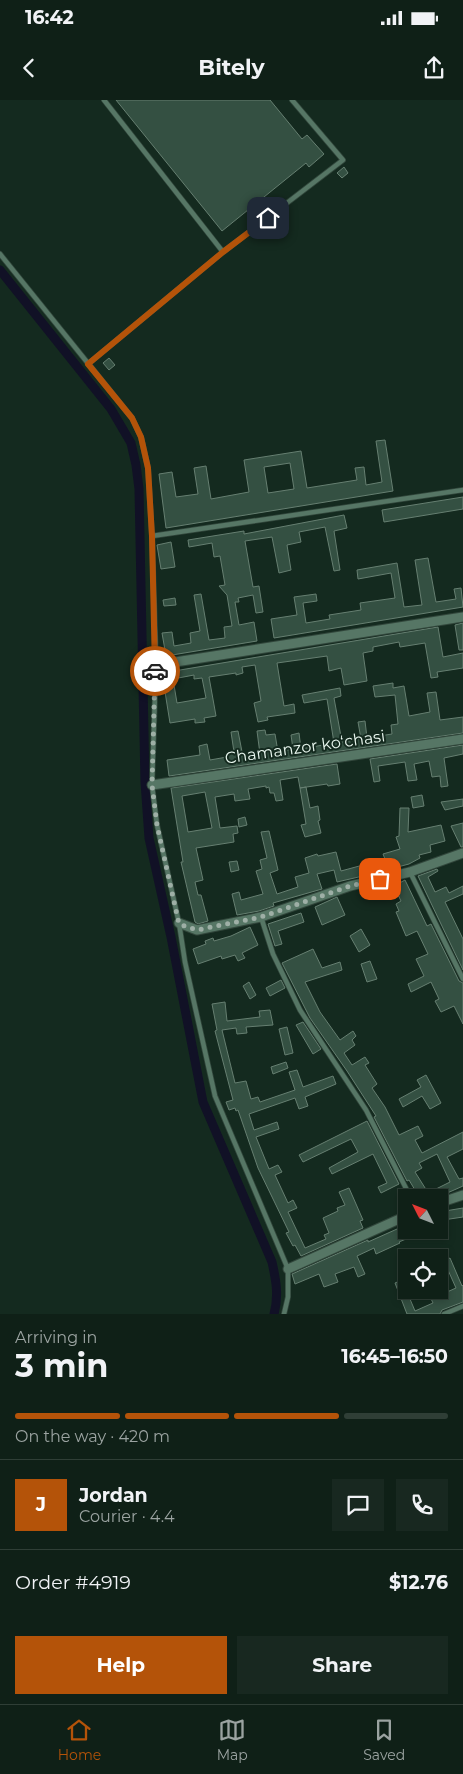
<!DOCTYPE html>
<meta charset="utf-8">
<style>
body{margin:0;font-family:Montserrat,sans-serif;background:#182820;color:#f1f3f6;height:100vh;display:flex;flex-direction:column;font-size:19px;white-space:nowrap}
*{box-sizing:border-box;margin:0}
p{font-size:16px;color:#9ba3a1}
.icon{flex:none;width:28px;height:28px;fill:none;stroke:currentColor;stroke-width:2;stroke-linecap:round;stroke-linejoin:round}
.map{position:relative;height:1214px;overflow:hidden}
.panel{display:flex;flex-direction:column;background:#0f2017;flex:1}
.panel>*{flex:none}
.needle{width:32px;rotate:312deg}
.buttons{position:absolute;left:398px;top:1089px;display:grid;gap:10px}
.buttons a{display:grid;place-items:center;width:50px;height:50px;border-radius:0px;background:#0f2017;box-shadow:0 2px 8px #0003,0 0 0 1px #2f3e36;font-size:25px}
.pin{position:absolute;display:grid;place-items:center;width:42px;height:42px;color:#fff;margin:-21px;border-radius:10px;box-shadow:0 2px 8px #0006}
.courier{position:absolute;display:grid;place-items:center;width:50px;height:50px;margin:-25px;border:4px solid #b45309;border-radius:50%;background:#fff;color:#222;box-shadow:0 1px 6px #0007}
.head em{font-style:normal;font-weight:700}
.head div{display:flex;flex-direction:column-reverse}
.head{display:flex;align-items:center;justify-content:space-between;height:85px;padding:0 15px}
h1{font-size:32px;font-weight:700;line-height:38px}
.bar{display:grid;grid-template-columns:repeat(4,1fr);gap:8px 5px;align-content:center;height:60px;padding:0 15px}
.bar i{height:6px;border-radius:4px;background:#2f3e36}
.bar .on{background:#b45309}
.bar p{grid-column:span 4}
.line{display:flex;align-items:center;gap:12px;padding:0 15px;border-top:1px solid #2f3e36}
.line div{flex:1}
.round{display:grid;place-items:center;flex:none;width:52px;height:52px;border-radius:0px;background:#182820}
.primary-button{display:flex;gap:10px;margin-top:auto;padding:10px 15px}
.primary-button a{flex:1;height:58px;border-radius:0px;background:#b45309;color:#fff;font-size:20px;font-weight:700;line-height:58px;text-align:center}
.primary-button a+a{background:#182820;color:#f1f3f6}
.status{display:flex;justify-content:space-between;align-items:center;height:35px;padding:0 25px;background:#0f2017;direction:ltr}
.status svg{height:14px;fill:currentColor}
header{display:flex;justify-content:space-between;align-items:center;height:65px;padding:0 15px;background:#0f2017;font-size:22px;font-weight:700}
.tab-bar{display:flex;justify-content:space-around;align-items:center;height:70px;border-top:1px solid #2f3e36;background:#0f2017;font-size:14px;color:#9ba3a1}
.tab-bar a{display:grid;justify-items:center;gap:2px}
.tab-bar .on{color:#b45309}
.map>svg:first-child{display:block}
</style>
<div class="status"><b>16:42</b><svg viewBox="0 0 49 12"><path d="M0 12V9h3v3zM5 12V6h3v6zM10 12V3h3v9zM15 12V0h3v12zM26 1h20v11H26zM47 4h2v5h-2z"/></svg></div>
<header><svg class="icon" aria-label="back" viewBox="0 0 24 24"><path d="M15 5l-7 7 7 7"/></svg>Bitely<svg class="icon" aria-label="share" viewBox="0 0 24 24"><path d="M12 15V3M7 8l5-5 5 5M5 13v7h14v-7"/></svg></header>
<div class="map">
<svg width="463" height="1214" viewBox="0 0 463 1214">
<rect width="100%" height="100%" fill="#142a1f"/>
<g fill="none" stroke-linecap="round" stroke-linejoin="round">
<path stroke="#111126" stroke-width="9" d="M0,170L111,309L131,343L136,365L139,389L145,682L149,738L171,837L203,1002L272,1162C276,1180 279,1196 274,1214"/>
</g>
<path fill="#345042" stroke="#667f71" fill-rule="evenodd" d="M116,0H270L302,39L307,35L324,54L309,67L306,63L222,131Z
M344,67L348,73L342,78L337,73Z
M109,258L115,265L109,270L103,263Z
M385,340L393,391L166,428L159,374L172,372L176,397L198,394L194,368L206,366L211,399L249,392L244,360L301,351L307,388L357,380L355,368L364,367L366,385L382,382L376,341ZM290,363L294,389L268,393L264,367Z
M463,397V409L384,422L382,410Z
M344,415L347,428L334,431L340,470L334,471L325,427L299,432L301,442L287,445L291,470L279,473L272,437L245,441L253,487L259,486L263,512L256,513L253,495L238,498L239,502H235L239,525L254,522L257,541L166,556L162,533L172,532L174,546L191,543L190,533L200,531L194,495L201,494L209,540L225,538L224,527L232,526L227,495L219,486L225,485L220,456L214,457L212,443L189,447L188,440L244,431V434Z
M171,442L175,467L161,469L157,445Z
M428,458L436,502L456,499L454,489L461,488L463,507L274,538L271,519L297,515L294,497L316,494L317,501L303,503L306,523L330,519L329,515L361,510L360,503L395,498L391,473L358,479L357,470L397,463L404,507L422,505L415,460Z
M175,498L176,505L164,506L163,500Z
M463,523V550H459L455,525Z
M438,527L443,557L463,553V568L437,572L438,577L431,578L425,543L400,547L399,542L373,547V551L363,553L367,581L344,585L341,568L329,571L327,556L277,563L284,606L294,604L295,613L267,617L268,620L258,622L254,603L261,601L255,565L242,567L243,573L236,575V573L209,577L216,616L204,618L205,622L195,623V619L170,623L162,573ZM194,575V579L202,578L206,598L177,603L173,579Z
M393,583V588L404,586L409,616L430,612L427,593L436,592L440,620L463,617V633L169,676L167,660L200,655L199,646L207,644L210,660L227,657L226,653L234,652L231,632L238,631L243,657L260,654L257,631L265,630L266,635L275,634L278,652L293,649L291,635L299,633L301,649L334,643L327,599L304,603L302,595L340,588L341,596L334,598L342,642L361,639L358,622L365,621L367,638L392,634L391,625L398,624L395,595L375,597L373,586Z
M463,645V654L444,658L448,686L441,687L440,676L432,677L429,661L414,664L417,680L408,681L405,662L378,666L380,681L374,682L370,659Z
M337,664L340,684L328,686L327,684L300,688L298,677L280,680L283,700L276,701L274,693H270L269,687L266,688V686L248,689L250,699L235,701L234,694L215,697L220,728L237,726L238,733L233,734L234,742L196,748L203,780L195,782L198,795H201L208,821L198,824L195,822L181,762H183L171,688ZM205,692L212,728L188,732L182,696Z
M306,687L310,708L318,706L320,720L318,721L321,733L305,737L301,725L306,724L300,688Z
M422,695L424,706L413,708L411,697Z
M463,699V706L445,710L441,702Z
M400,708H409L408,732L441,725L445,741L430,745L431,752L419,755L420,758L409,764L363,776L337,782L334,770L317,774L322,789L273,803L274,806L259,811L237,815L232,794L239,792L241,800L263,794L256,771L262,769L260,760L267,758L261,732L269,731L278,770L270,773L277,794L298,787L295,777L309,773L305,758L317,754L318,756L336,752L341,771L385,759L383,754L400,749L396,737L399,736Z
M245,717L247,725L239,727L238,719Z
M463,723V747H461L451,726Z
M237,761L239,770L231,772L229,762Z
M437,769L438,771L428,777L435,792L446,787L449,793L463,786V794L445,802L463,839V870L418,776Z
M405,780L427,826L431,824L459,881L463,883V924L454,906L441,912L435,901L439,899L431,882L411,892L408,884L424,876L416,859L428,854L417,831L406,836L396,812L399,811L396,804L401,801L394,786Z
M337,797L345,815L322,825L315,807Z
M301,813L304,822L278,831L282,844L275,846L268,824Z
M250,827L258,845L242,853L245,858L238,861L235,855L222,859L221,856L198,864L193,849L206,844L205,841L213,838L214,841L231,836Z
M361,829L370,845L359,852L350,836Z
M313,849L322,868L340,862L342,870L305,882L320,912L340,940L353,931L356,936L352,940L355,945L344,953L352,965L365,957L369,963L365,965L377,984L372,988L385,1007L399,1035L418,1026L423,1036L415,1040L422,1053L463,1032V1049L447,1057L459,1079L463,1078V1086L436,1098H415V1096L418,1095L409,1080L407,1081L374,1017L376,1016L347,971L310,918L282,863ZM437,1054L450,1082L432,1091L431,1090L427,1091L415,1072L422,1068L419,1063Z
M370,861L377,879L367,882L361,864Z
M281,880L285,888L270,896L266,888Z
M249,882L256,895L250,899L243,886Z
M225,902L227,921L260,917L259,911L270,910L273,925L246,927L247,933L237,934L236,928L222,930L235,983L246,981L251,999L258,997L260,1002L295,990L289,972L297,970L303,987L333,976L336,984L305,997L308,1006L299,1009L295,998L249,1014L254,1030L277,1022L279,1029L256,1037L269,1069L278,1065L282,1072L275,1075L288,1103L293,1100L297,1108L288,1112L305,1148L326,1139L324,1135L329,1133L323,1118L338,1111L337,1108L345,1105L339,1092L349,1088L363,1120L360,1121L363,1128L301,1156L295,1145L293,1146L286,1133L289,1132L258,1068L238,1010L236,1011L235,1008L229,1010L226,1002L233,1000L215,931L217,930L212,904Z
M303,922L321,949L313,954L296,925Z
M287,927L293,953L285,955L279,929Z
M286,962L288,968L273,974L271,967Z
M426,975L441,1003L430,1009L422,996L403,1007L399,999L421,987L417,980Z
M367,1021L399,1084L381,1093L378,1087L387,1083L373,1054L332,1074L329,1068L358,1052L351,1039L303,1062L299,1055Z
M463,1108V1117L443,1120L448,1136L441,1138L439,1130V1112Z
M406,1125V1130H427L399,1142L400,1143L376,1154L374,1148L357,1156L365,1174L358,1177L354,1167L335,1174L338,1182L324,1187L319,1174L295,1184L292,1174L368,1140V1142Z
M450,1158L462,1186L463,1185V1202L442,1210L440,1214H407L395,1183L402,1180L415,1211L433,1203L427,1190H435L438,1196L456,1188L444,1161Z"/>
<g fill="none" stroke-linecap="round" stroke-linejoin="round">
<g stroke="#32473c" stroke-width="6">
<path id="service" d="M104,0L223,152L343,60L292,0
M0,154L132,318L141,337L148,368L152,436L156,565L152,685L157,725L179,823L185,862L215,996L288,1169V1197L284,1214
M88,264L223,152
M152,436L463,390
M410,772L463,879
M261,817L273,854L300,910L366,1010L411,1098
M444,1214L463,1206"/>
</g>
<g stroke="#32473c" stroke-width="11">
<path id="minor" d="M156,565L463,517
M152,685L463,639
M179,823L197,830L261,817L350,786L410,772L463,753
M439,1103L463,1095
M288,1169L406,1116"/>
</g>
<use href="#service" stroke="#567665" stroke-width="4.5"/>
<use href="#minor" stroke="#567665" stroke-width="9"/>
</g>
<g fill="none" stroke-linecap="round" stroke-linejoin="round">
<path stroke="#9eafa6" stroke-width="5" stroke-dasharray="0 9" d="M155,571L152,685L157,725L179,824L197,830L261,817L350,786L380,779"/>
<path stroke="#b45309" stroke-width="6" d="M155,571L152,436L148,368L141,337L132,318L88,264L223,152L268,118"/>
</g>
<g text-anchor="middle" dominant-baseline="central" stroke-width="4" stroke-linejoin="round" paint-order="stroke">
<g font-size="16" fill="#e8f6ee" stroke="#142a1f">
<text transform="translate(305 647) rotate(-8)">Chamanzor koʻchasi</text>
</g>
</g>
</svg>
<div class="buttons">
<a><svg class="needle" viewBox="-14 -14 28 28"><path d="M0-13l5 13h-10z" fill="#e53935"/><path d="M0 13l5-13h-10z" fill="#9ba3a1"/></svg></a>
<a><svg class="icon" aria-label="locate" viewBox="0 0 24 24"><circle cx="12" cy="12" r="6"/><path d="M12 2v4M12 18v4M2 12h4M18 12h4"/></svg></a>
</div>
<div class="pin" style="left:380px;top:779px;background:#ea580c"><svg class="icon" aria-label="bag" viewBox="0 0 24 24"><path d="M5 8h14l-1 12H6zM9 8a3 3 0 0 1 6 0"/></svg></div>
<div class="pin" style="left:268px;top:118px;background:#1f2937"><svg class="icon" aria-label="home" viewBox="0 0 24 24"><path d="M3 11l9-7 9 7M6 9v11h12V9"/></svg></div>
<div class="courier" style="left:155px;top:571px"><svg class="icon" aria-label="car" viewBox="0 0 24 24"><path d="M5 17H2v-5l4-1 3-4h7l3 4 3 1v5h-3M9 17h6M6 11h13"/><circle cx="7" cy="17" r="2"/><circle cx="17" cy="17" r="2"/></svg></div>
</div>
<section class="panel">
<div class="head"><div><h1>3 min</h1><p>Arriving in</p></div><em>16:45–16:50</em></div>
<div class="bar"><i class="on"></i><i class="on"></i><i class="on"></i><i></i><p>On the way · 420 m</p></div>
<div class="line" style="height:90px"><b class="round" style="background:#b45309;color:#fff">J</b><div><b>Jordan</b><p>Courier · 4.4</p></div><a class="round"><svg class="icon" aria-label="chat" viewBox="0 0 24 24"><path d="M4 5h16v11H9l-5 4z"/></svg></a><a class="round"><svg class="icon" aria-label="phone" viewBox="0 0 24 24"><path d="M5 4h4l2 5-3 2q2 4 5 5l2-3 5 2v4C11 20 4 13 5 4z"/></svg></a></div>
<div class="line" style="height:65px"><div>Order #4919</div><b>$12.76</b></div>
<div class="primary-button"><a>Help</a><a>Share</a></div>
</section>
<nav class="tab-bar">
<a class="on"><svg class="icon" aria-label="home" viewBox="0 0 24 24"><path d="M3 11l9-7 9 7M6 9v11h12V9"/></svg>Home</a>
<a><svg class="icon" aria-label="map" viewBox="0 0 24 24"><path d="M3 6l6-2 6 2 6-2v14l-6 2-6-2-6 2zM9 4v14M15 6v14"/></svg>Map</a>
<a><svg class="icon" aria-label="saved" viewBox="0 0 24 24"><path d="M7 4h10v16l-5-4-5 4z"/></svg>Saved</a>
</nav>
